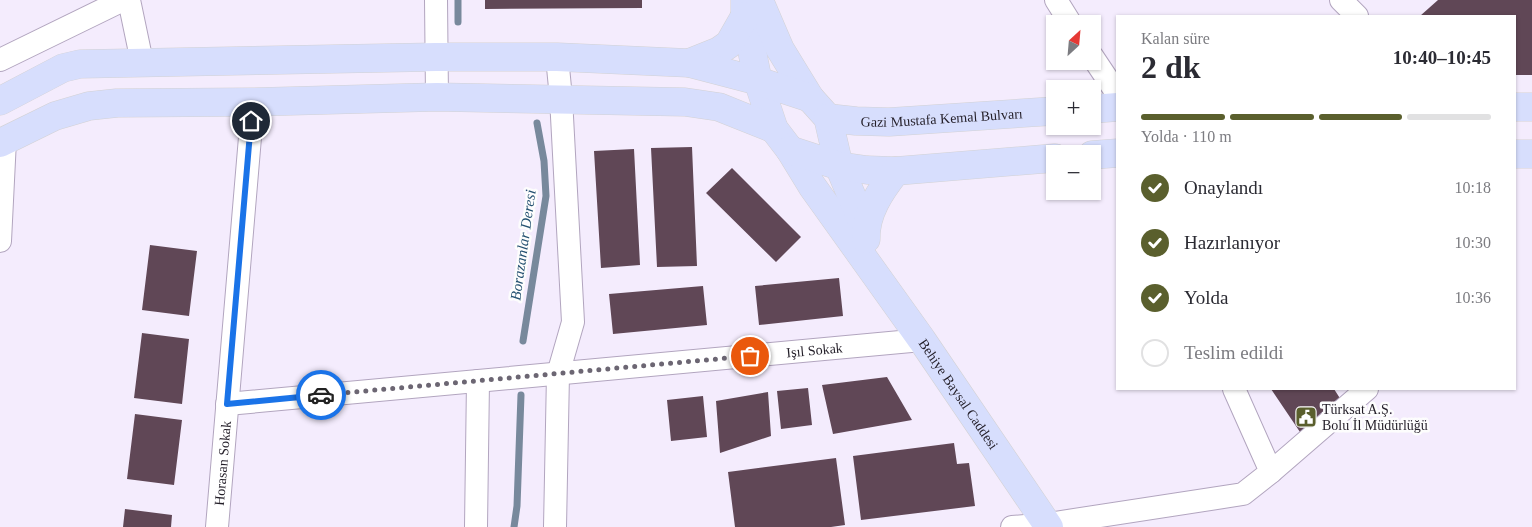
<!DOCTYPE html>
<html lang="tr">
<meta charset="utf-8">
<style>
body{margin:0;font-family:Georgia,serif;background:#f2f2f3;color:#2b2b33;height:100vh;display:flex;flex-direction:column;font-size:19px;white-space:nowrap}
*{box-sizing:border-box;margin:0}
p{font-size:16px;color:#7c7c81}
.icon{flex:none;width:28px;height:28px;fill:none;stroke:currentColor;stroke-width:2;stroke-linecap:round;stroke-linejoin:round}
.map{position:relative;flex:1;overflow:hidden}
.details{position:absolute;left:1116px;top:15px;width:400px;height:375px;display:flex;flex-direction:column;background:#fff;border-radius:0px;box-shadow:0 1px 4px #0004}
.details>*{flex:none}
.needle{width:32px;rotate:26deg}
.fabs{position:absolute;left:1046px;top:15px;display:grid;gap:10px}
.fabs a{display:grid;place-items:center;width:55px;height:55px;border-radius:0px;background:#fff;box-shadow:0 1px 4px #0004;font-size:25px}
.pin{position:absolute;display:grid;place-items:center;width:42px;height:42px;color:#fff;margin:-21px;border:2px solid #fff;border-radius:50%;box-shadow:0 1px 5px #0007}
.courier{position:absolute;display:grid;place-items:center;width:50px;height:50px;margin:-25px;border:4px solid #1a73e8;border-radius:50%;background:#fff;color:#222;box-shadow:0 1px 6px #0007}
.head em{font-style:normal;font-weight:700}
.head div{display:flex;flex-direction:column-reverse}
.head{display:flex;align-items:center;justify-content:space-between;height:85px;padding:0 25px}
h1{font-size:32px;font-weight:700;line-height:38px}
.bar{display:grid;grid-template-columns:repeat(4,1fr);gap:8px 5px;align-content:center;height:60px;padding:0 25px}
.bar i{height:6px;border-radius:4px;background:#e1e1e2}
.bar .active{background:#5a5f2d}
.bar p{grid-column:span 4}
ol{padding:0 25px;list-style:none}
li{display:flex;align-items:center;gap:15px;height:55px}
li p{margin-inline-start:auto}
li .icon{padding:5px;border-radius:50%;background:#5a5f2d;color:#fff;stroke-width:4}
li:last-child{color:#7c7c81}
li i{width:28px;height:28px;border:2px solid #e1e1e2;border-radius:50%}
.map>svg:first-child{display:block}
</style>
<div class="map">
<svg width="1532" height="527" viewBox="0 0 1532 527">
<rect width="100%" height="100%" fill="#f4ecfd"/>
<g fill="none" stroke-linecap="round" stroke-linejoin="round">
<path stroke="#78899c" stroke-width="7" d="M458,22V0
M523,341L546,196L544,161L537,123
M514,527L517,506L521,395"/>
</g>
<path fill="#604756" d="M485,0H642V8L485,9Z
M1438,0H1532V75H1515V16H1420Z
M692,147L697,266L657,267L651,148Z
M634,149L640,265L601,268L594,151Z
M732,168L801,237L776,262L706,193Z
M150,245L197,251L189,316L142,310Z
M839,278L843,316L759,325L755,286Z
M703,286L707,325L613,334L609,294Z
M142,333L189,339L182,404L134,398Z
M887,377L912,420L833,434L822,385Z
M808,388L812,425L781,429L777,391Z
M1271,389H1334L1343,403L1300,432Z
M768,392L771,436L720,453L716,401Z
M703,396L707,437L671,441L667,400Z
M135,414L182,420L174,485L127,479Z
M954,443L957,464L969,463L975,506L861,520L853,456Z
M836,458L845,525L831,527H735L728,472Z
M125,509L172,515L171,527H123Z"/>
<g fill="none" stroke-linecap="round" stroke-linejoin="round">
<g stroke="#b2a5bf" stroke-width="24">
<g id="minor">
<path d="M129,0L142,62"/>
<path d="M436,0L437,97"/>
<path d="M1056,0L1071,24"/>
<path d="M1341,0L1357,16"/>
<path d="M1092,56L1118,95"/>
<path d="M0,60L123,0"/>
<path d="M0,241L5,140"/>
<path id="s1" d="M227,404L922,340"/>
<path d="M1271,472L1367,389"/>
<path id="s2" d="M217,527L253,102"/>
<path d="M476,527L478,381"/>
<path d="M555,527L558,374L573,322L561,98L557,57"/>
<path d="M1012,527L1048,524L1243,494L1271,472L1234,389"/>
</g>
</g>
<g stroke="#d3d2d4" stroke-width="29">
<g id="major">
<path id="s3" d="M745,0V16L758,81L774,129L790,150L812,186L922,340L1049,527"/>
<path d="M759,0L780,49L810,98L828,118L839,166L866,230"/>
<path d="M689,63L719,51L729,44L745,16"/>
<path d="M0,101L63,68L80,64L436,57H557L689,63L758,81L810,98"/>
<path d="M1515,107H1532"/>
<path d="M1092,109L1118,107"/>
<path id="s4" d="M828,118L856,121L889,122L1055,111"/>
<path d="M0,143L55,116L89,106L117,103L253,102L437,97L685,102L719,107L774,129"/>
<path d="M790,150L839,166L867,170L896,171L1055,158"/>
<path d="M1515,154H1532"/>
<path d="M1092,155L1118,153"/>
<path d="M866,239C865,213 881,190 896,171"/>
</g>
</g>
<use href="#minor" stroke="#fff" stroke-width="22"/>
<use href="#major" stroke="#d7defd" stroke-width="28"/>
</g>
<g fill="none" stroke-linecap="round" stroke-linejoin="round">
<path stroke="#6c6673" stroke-width="5" stroke-dasharray="0 9" d="M321,395L750,356"/>
<path stroke="#1a73e8" stroke-width="6" d="M251,121L227,404L321,395"/>
</g>
<defs>
<g id="civic-square" transform="scale(1.125)"><rect x="-9" y="-9" width="18" height="18" rx="4" fill="#5a5f2d" stroke="#fdfdfd"/><path d="M-.6-6.5H3V-4.5H.6V-3L4-1V1h2V6H-6V1h2V-1L-.6-3ZM-1.2 2.5V6h2.4V2.5Z" fill="#fff"/></g>
</defs>
<g fill-rule="evenodd">
<use href="#civic-square" x="1306" y="417"/>
</g>
<g text-anchor="middle" dominant-baseline="central" stroke-width="5" stroke-linejoin="round" paint-order="stroke">
<g font-size="14" fill="#231e28" stroke="#fdfdfd">
<text stroke="none"><textPath href="#s4" startOffset="114">Gazi Mustafa Kemal Bulvarı</textPath></text>
<text stroke="none"><textPath href="#s1" startOffset="590">Işıl Sokak</textPath></text>
<text stroke="none"><textPath href="#s3" startOffset="456">Behiye Baysal Caddesi</textPath></text>
<text stroke="none"><textPath href="#s2" startOffset="64">Horasan Sokak</textPath></text>
</g>
<g font-size="14" fill="#231e28" stroke="#fdfdfd" text-anchor="start">
<text x="1322" y="409">Türksat A.Ş.<tspan x="1322" dy="16">Bolu İl Müdürlüğü</tspan></text>
</g>
<g font-size="15" font-style="italic" fill="#245171" stroke="#fdfdfd">
<text transform="translate(523 245) rotate(-82)">Borazanlar Deresi</text>
</g>
</g>
</svg>
<div class="fabs">
<a><svg class="needle" viewBox="-14 -14 28 28"><path d="M0-13l5 13h-10z" fill="#e53935"/><path d="M0 13l5-13h-10z" fill="#7c7c81"/></svg></a>
<a>+</a>
<a>−</a>
</div>
<div class="pin" style="left:750px;top:356px;background:#ea580c"><svg class="icon" aria-label="bag" viewBox="0 0 24 24"><path d="M5 8h14l-1 12H6zM9 8a3 3 0 0 1 6 0"/></svg></div>
<div class="pin" style="left:251px;top:121px;background:#1f2937"><svg class="icon" aria-label="home" viewBox="0 0 24 24"><path d="M3 11l9-7 9 7M6 9v11h12V9"/></svg></div>
<div class="courier" style="left:321px;top:395px"><svg class="icon" aria-label="car" viewBox="0 0 24 24"><path d="M5 17H2v-5l4-1 3-4h7l3 4 3 1v5h-3M9 17h6M6 11h13"/><circle cx="7" cy="17" r="2"/><circle cx="17" cy="17" r="2"/></svg></div>
<section class="details">
<div class="head"><div><h1>2 dk</h1><p>Kalan süre</p></div><em>10:40–10:45</em></div>
<div class="bar"><i class="active"></i><i class="active"></i><i class="active"></i><i></i><p>Yolda · 110 m</p></div>
<ol>
<li><svg class="icon" aria-label="check" viewBox="0 0 24 24"><path d="M5 12l5 5 9-10"/></svg>Onaylandı<p>10:18</p></li>
<li><svg class="icon" aria-label="check" viewBox="0 0 24 24"><path d="M5 12l5 5 9-10"/></svg>Hazırlanıyor<p>10:30</p></li>
<li><svg class="icon" aria-label="check" viewBox="0 0 24 24"><path d="M5 12l5 5 9-10"/></svg>Yolda<p>10:36</p></li>
<li><i></i>Teslim edildi</li>
</ol>
</section>
</div>
